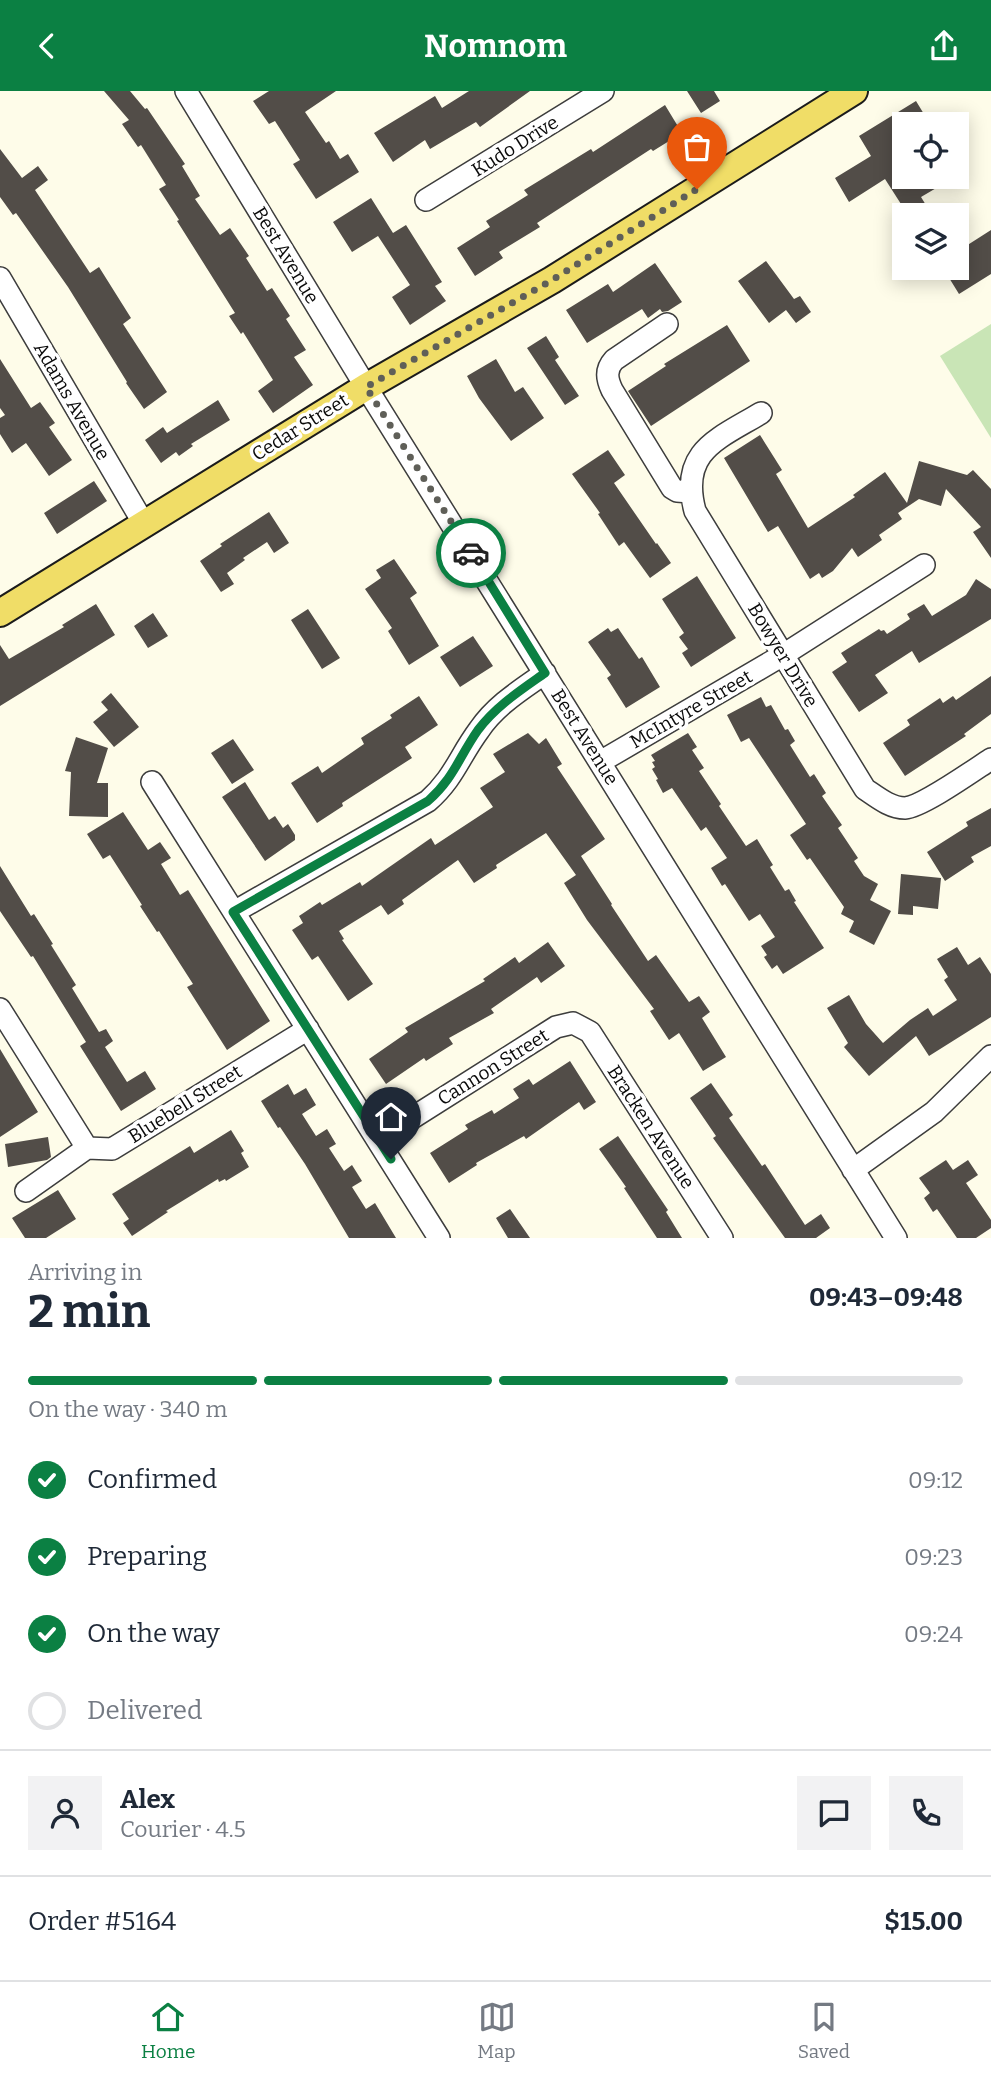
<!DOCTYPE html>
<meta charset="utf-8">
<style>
body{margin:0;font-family:Bitter,serif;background:#f2f2f3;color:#1f2937;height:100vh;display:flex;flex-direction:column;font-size:26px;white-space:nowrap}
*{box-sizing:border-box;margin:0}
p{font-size:23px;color:#747a83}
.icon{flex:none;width:38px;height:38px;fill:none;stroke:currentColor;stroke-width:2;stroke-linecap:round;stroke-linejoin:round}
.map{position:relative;height:1147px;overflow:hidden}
.drawer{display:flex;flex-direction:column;background:#fff;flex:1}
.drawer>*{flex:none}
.fabs{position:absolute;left:892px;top:21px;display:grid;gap:14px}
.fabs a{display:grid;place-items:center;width:77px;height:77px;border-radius:0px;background:#fff;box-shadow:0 4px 18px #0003;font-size:35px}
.pin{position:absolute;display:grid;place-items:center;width:60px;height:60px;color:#fff;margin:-72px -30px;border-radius:50% 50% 50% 0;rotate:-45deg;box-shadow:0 0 7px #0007}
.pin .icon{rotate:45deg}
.courier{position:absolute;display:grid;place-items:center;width:70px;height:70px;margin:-35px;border:5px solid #0b8043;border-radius:50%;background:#fff;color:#222;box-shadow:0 2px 9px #0007}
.summary em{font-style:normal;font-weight:700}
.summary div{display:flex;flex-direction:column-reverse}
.summary{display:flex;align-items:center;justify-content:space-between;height:119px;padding:0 28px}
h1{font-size:46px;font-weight:700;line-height:52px}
.bar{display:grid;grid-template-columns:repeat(4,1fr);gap:10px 7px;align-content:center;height:84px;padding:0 28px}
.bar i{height:9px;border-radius:5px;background:#e0e1e3}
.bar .active{background:#0b8043}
.bar p{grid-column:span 4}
.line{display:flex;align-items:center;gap:18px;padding:0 28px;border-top:2px solid #e0e1e3}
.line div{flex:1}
.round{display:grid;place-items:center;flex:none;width:74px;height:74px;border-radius:0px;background:#f2f2f3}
ol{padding:0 28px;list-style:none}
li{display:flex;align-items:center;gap:21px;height:77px}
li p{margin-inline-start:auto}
li .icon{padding:7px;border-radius:50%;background:#0b8043;color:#fff;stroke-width:4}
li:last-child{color:#747a83}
li i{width:38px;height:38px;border:4px solid #e0e1e3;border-radius:50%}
header{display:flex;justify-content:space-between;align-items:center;height:91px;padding:0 28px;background:#0b8043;color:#fff;font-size:32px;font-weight:700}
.menu{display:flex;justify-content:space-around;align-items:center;height:98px;border-top:2px solid #e0e1e3;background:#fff;font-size:19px;color:#747a83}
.menu a{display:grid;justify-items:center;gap:4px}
.menu .active{color:#0b8043}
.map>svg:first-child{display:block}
</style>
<header><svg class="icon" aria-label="back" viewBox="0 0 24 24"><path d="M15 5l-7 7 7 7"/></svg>Nomnom<svg class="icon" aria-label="share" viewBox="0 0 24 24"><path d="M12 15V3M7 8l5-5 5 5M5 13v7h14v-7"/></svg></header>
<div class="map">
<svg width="991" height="1147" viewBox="0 0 991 1147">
<rect width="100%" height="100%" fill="#fefce9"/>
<path fill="#c9e5b6" d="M991,233V347L940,265Z"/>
<path fill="#524d48" d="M104,0H130L145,18L147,17L185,73L182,75L200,105L195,108L220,144L230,137L249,165L246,167L267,200L272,197L290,225L286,228L306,259L294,266L313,294L273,322L258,300L273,289L243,241L241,243L229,225L235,222L177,130L179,129L159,98L166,94L141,54L138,56L122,33L129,29Z
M269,0H336L305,21L326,52L329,50L340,68L348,63L359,81L316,108L293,73L300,69L275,30L269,33L253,10Z
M469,0H530L480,36L476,31L430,58L425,49L393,71L374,42L435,5L442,17Z
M687,0H714L720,10L701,22Z
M916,10L930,33H905V86H955L921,106L932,124H908L885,88L849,111L835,87L871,65L859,45Z
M665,14L682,42L653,60L651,58L537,132L540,136L499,161L503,167L475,185L457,157L490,136L486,130L528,104L524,99L591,58L593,61Z
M0,58L22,87L38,75L48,89L35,99L90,182L99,176L131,227L123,233L167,301L144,318L126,292L127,291L68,196L16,122L13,124L0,106Z
M371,107L393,142L406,134L442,191L435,195L446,210L410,234L392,206L410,194L378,145L352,161L333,131Z
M991,139V183L959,203L943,177H957V140L966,155Z
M766,170L794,208L800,205L811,221L796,232L786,219L769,232L738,190Z
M655,172L682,211L668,220L662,221L660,218L648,227L642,218L587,252L566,219L608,193L613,201Z
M727,234L750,270L651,335L628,300L666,275L664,273Z
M546,245L559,266L555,269L579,305L565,314L527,257Z
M0,268L31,317L40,311L55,332L49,336L72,369L49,385L26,352L12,362L0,343V327L5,324L0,317Z
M496,268L515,301L523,296L544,327L511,350L479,307L467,285Z
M218,309L230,329L191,353L193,355L179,365L176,361L161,372L145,349L163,336L167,342Z
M760,344L782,379L776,383L808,437L855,406L853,404L885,381L907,412L919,370L967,384L973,379L991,398V467L973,441L981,436L946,398L941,415L919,408L898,422L902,428L879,444L882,449L858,466L852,457L833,480L822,487L819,482L810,488L778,435L768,441L724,367Z
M608,359L625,384L614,392L656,453L657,452L671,472L650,487L624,451L619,455L598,423L600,422L572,383Z
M94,390L107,410L57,443L44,422Z
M269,421L289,452L274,462L267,451L243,467L245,469L227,482L234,493L221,501L200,470L222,455L220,453Z
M394,468L417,502L410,507L439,555L409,574L388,540L392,537L365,498L381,487L376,479Z
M697,485L736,547L691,576L682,562L688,558L679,546L684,542L662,508Z
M976,488L991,498V528L919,572L912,560L875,584L888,602L859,621L832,581L847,571L841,562L879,538L881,540L884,539L887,543L910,528L907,523L924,513L932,525L966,504Z
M96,513L115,544L0,615V554L9,568L64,536L62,534Z
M308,518L340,567L322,578L291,529Z
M153,522L168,545L148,557L134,535Z
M608,537L611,541L618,537L639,568L642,566L660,596L626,617L607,587L611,584L588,551Z
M473,545L493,575L460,596L440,566Z
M991,585V623L964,643L966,645L905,685L883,652L910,634L907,629L940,607L943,612L953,605L956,609Z
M111,602L139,636L114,656L93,631L108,619L101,611Z
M419,605L438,634L405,656L412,667L342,712L343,715L317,732L291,692L318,675L322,682L364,653L361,647L392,627L390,624Z
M761,606L766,616L771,614L785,639L788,638L795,650L790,654L810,686L814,683L826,702L822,705L842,734L838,737L858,767L854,770L864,785L878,793L870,809L891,820L874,854L849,841L854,830L841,823L844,816L810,767L807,769L790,744L806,733L749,647L741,651L727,624Z
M528,642L539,653L546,647L562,673L557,676L605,748L581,765L612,813L611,814L648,870L656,864L689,911L699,905L710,921L702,927L726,966L703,980L679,942L669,949L650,920L654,918L587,829L564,792L576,784L546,742L496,774L497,777L474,792L458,769L402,809L404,813L388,824L381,814L339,840L344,848L342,849L373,893L348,910L318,865L312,869L292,839L303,832L299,825L320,811L322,814L360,791L362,795L431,747L435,754L493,716L480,697L505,681L493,663Z
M688,642L697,656L692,659L704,677L699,680L721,713L719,715L746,755L757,748L773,774L770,776L785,800L789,798L796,810L794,811L824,857L783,883L777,874L772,878L764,866L767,864L761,855L775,846L760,823L749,830L725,793L722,795L711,777L727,767L706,736L701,740L672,697L663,702L656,689L658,688L652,678L655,676L652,671L655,670L651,664Z
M76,646L108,657L97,692H108V726L69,725L71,681L65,680Z
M233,648L254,679L232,693L211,662Z
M245,691L269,729L275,725L283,737L288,733L295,744V749L265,770L222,706Z
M991,717V755L971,766L974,771L945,790L927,761L968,735L966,731Z
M123,721L148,759L160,751L171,767L161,773L180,804L188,799L270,930L227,959L187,896L193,893L159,840L157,841L140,815L142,814L110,764L103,768L87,743Z
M0,775L31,825L34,823L53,853L51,854L76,894L72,897L99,941L106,938L113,950L105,956L127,991L145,980L156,998L121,1020L80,955L86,951L33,865L31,866L0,820Z
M901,783L941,787L938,818L913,815V824L898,823Z
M548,851L565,875L541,892L537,886L491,918L494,922L449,947L453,953L426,970L424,967L386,993L369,968L408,941L405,937L485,890L483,888L515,866L519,872Z
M957,856L968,874L980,866L991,883V926L929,965L916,945L869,985L844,956L848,952L827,917L849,904L866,933L883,952L910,929L928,917L933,925L957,909L944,889L948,886L937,868Z
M0,958L38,1021L0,1046Z
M570,970L596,1011L584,1019L579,1011L526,1048L524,1045L476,1072L477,1074L449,1092L430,1062L468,1038L465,1034L492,1019L494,1023L519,1007L513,998L529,988L533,994Z
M711,992L733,1024L729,1027L762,1075L765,1073L805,1134L821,1123L830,1137L816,1147H785L713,1047L716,1045L690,1007Z
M288,993L294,1004L306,997L316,1014L302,1023L316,1045L327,1038L336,1053L329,1057L344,1080L352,1074L362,1090L352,1096L366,1118L375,1112L396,1147H349L305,1073L280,1036L278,1037L261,1010Z
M231,1039L244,1060L241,1062L249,1076L226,1090L225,1088L219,1091L218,1088L166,1120L168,1121L132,1145L123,1132L129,1128L112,1103L190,1055L194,1062Z
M618,1045L668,1119L666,1121L682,1147H657L624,1097L626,1096L599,1058Z
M48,1046L51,1066L47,1069L8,1076L5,1053Z
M946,1069L953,1079L968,1069L978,1084L966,1092L991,1129V1137L976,1147H957L937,1118L933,1121L924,1107L930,1102L919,1087Z
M58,1099L76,1128L46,1147H25L12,1127Z
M510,1118L530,1147H508L496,1127Z"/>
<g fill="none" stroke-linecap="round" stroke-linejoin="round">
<g stroke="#3d3d3d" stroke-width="24">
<path id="minor" d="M186,0L366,296L896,1147
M426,109L603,0
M0,187L144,433
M667,233L614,269C605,279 607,288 612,299L672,397L677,400L690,401
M761,322C718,348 679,360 695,420L865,698C877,706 890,717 905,717C922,716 974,679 991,668
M600,671L783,564L924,474
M152,691L439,1147
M234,821L428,710C454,687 459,666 479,639C496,614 521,599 545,582
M0,918L87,1057
M379,1048L556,936L573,932L590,941L722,1147
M853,1079L934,1021L991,965
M26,1100L87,1057L112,1058L308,938"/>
</g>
<g stroke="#1b1b1b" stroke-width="30">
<path id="major" d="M0,522L366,296L552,189L854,0"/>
</g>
<use href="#minor" stroke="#fff" stroke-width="21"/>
<use href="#major" stroke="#f0dd67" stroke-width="26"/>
</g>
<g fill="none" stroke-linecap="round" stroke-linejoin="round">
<path stroke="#5f5f58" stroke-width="7" stroke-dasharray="0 12.6" d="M471,462L366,296L552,189L697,98"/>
<path stroke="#0b8043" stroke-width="9" d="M391,1068L233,821L428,710C454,687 459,666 478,639C496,615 521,599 545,582L471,462"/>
</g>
<g text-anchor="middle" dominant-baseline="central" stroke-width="7" stroke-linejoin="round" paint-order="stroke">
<g font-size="19" fill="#0a0a0a" stroke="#fff">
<text transform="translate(515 55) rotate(-32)">Kudo Drive</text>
<text transform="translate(286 164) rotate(59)">Best Avenue</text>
<text transform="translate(72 310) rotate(60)">Adams Avenue</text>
<text transform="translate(300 336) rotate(-32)">Cedar Street</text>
<text transform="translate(783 564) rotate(59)">Bowyer Drive</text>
<text transform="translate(691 618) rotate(-30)">McIntyre Street</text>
<text transform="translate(585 646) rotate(58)">Best Avenue</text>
<text transform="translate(493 976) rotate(-32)">Cannon Street</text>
<text transform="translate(185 1013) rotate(-32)">Bluebell Street</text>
<text transform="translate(651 1036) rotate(57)">Bracken Avenue</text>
</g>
</g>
</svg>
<div class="fabs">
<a><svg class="icon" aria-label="locate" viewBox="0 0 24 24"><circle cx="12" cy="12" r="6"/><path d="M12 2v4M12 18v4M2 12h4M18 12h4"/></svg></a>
<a><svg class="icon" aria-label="layers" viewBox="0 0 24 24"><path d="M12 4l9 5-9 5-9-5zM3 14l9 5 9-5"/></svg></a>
</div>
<div class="pin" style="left:697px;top:98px;background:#ea580c"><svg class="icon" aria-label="bag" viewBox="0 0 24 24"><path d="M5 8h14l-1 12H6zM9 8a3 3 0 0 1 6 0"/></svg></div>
<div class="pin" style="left:391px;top:1068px;background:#1f2937"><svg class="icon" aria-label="home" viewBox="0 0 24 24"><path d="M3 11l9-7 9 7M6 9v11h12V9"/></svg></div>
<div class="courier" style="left:471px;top:462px"><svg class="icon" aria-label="car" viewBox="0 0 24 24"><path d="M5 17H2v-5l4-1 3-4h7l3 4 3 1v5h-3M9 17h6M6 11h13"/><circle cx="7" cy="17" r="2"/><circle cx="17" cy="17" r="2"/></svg></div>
</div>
<section class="drawer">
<div class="summary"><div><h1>2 min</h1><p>Arriving in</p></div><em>09:43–09:48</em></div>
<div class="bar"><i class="active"></i><i class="active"></i><i class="active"></i><i></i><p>On the way · 340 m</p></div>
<ol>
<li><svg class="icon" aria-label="check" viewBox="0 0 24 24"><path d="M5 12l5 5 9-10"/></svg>Confirmed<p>09:12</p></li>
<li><svg class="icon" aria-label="check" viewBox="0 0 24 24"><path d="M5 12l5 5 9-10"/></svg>Preparing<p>09:23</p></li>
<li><svg class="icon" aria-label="check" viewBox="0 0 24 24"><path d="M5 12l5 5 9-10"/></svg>On the way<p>09:24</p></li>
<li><i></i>Delivered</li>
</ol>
<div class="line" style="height:126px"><a class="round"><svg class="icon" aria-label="person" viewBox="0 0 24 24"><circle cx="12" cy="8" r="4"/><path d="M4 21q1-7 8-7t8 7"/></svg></a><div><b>Alex</b><p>Courier · 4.5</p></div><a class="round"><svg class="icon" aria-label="chat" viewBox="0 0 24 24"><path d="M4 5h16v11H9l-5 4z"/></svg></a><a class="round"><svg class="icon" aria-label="phone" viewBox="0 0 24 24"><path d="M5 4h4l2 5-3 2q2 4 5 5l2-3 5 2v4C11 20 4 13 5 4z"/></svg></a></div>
<div class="line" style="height:91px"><div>Order #5164</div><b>$15.00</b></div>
</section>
<nav class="menu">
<a class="active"><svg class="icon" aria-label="home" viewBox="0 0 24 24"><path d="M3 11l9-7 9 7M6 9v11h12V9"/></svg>Home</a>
<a><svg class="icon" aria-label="map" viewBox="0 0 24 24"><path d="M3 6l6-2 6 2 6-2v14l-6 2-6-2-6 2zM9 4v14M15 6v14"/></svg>Map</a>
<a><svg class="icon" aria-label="saved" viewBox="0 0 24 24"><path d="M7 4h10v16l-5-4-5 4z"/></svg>Saved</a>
</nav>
